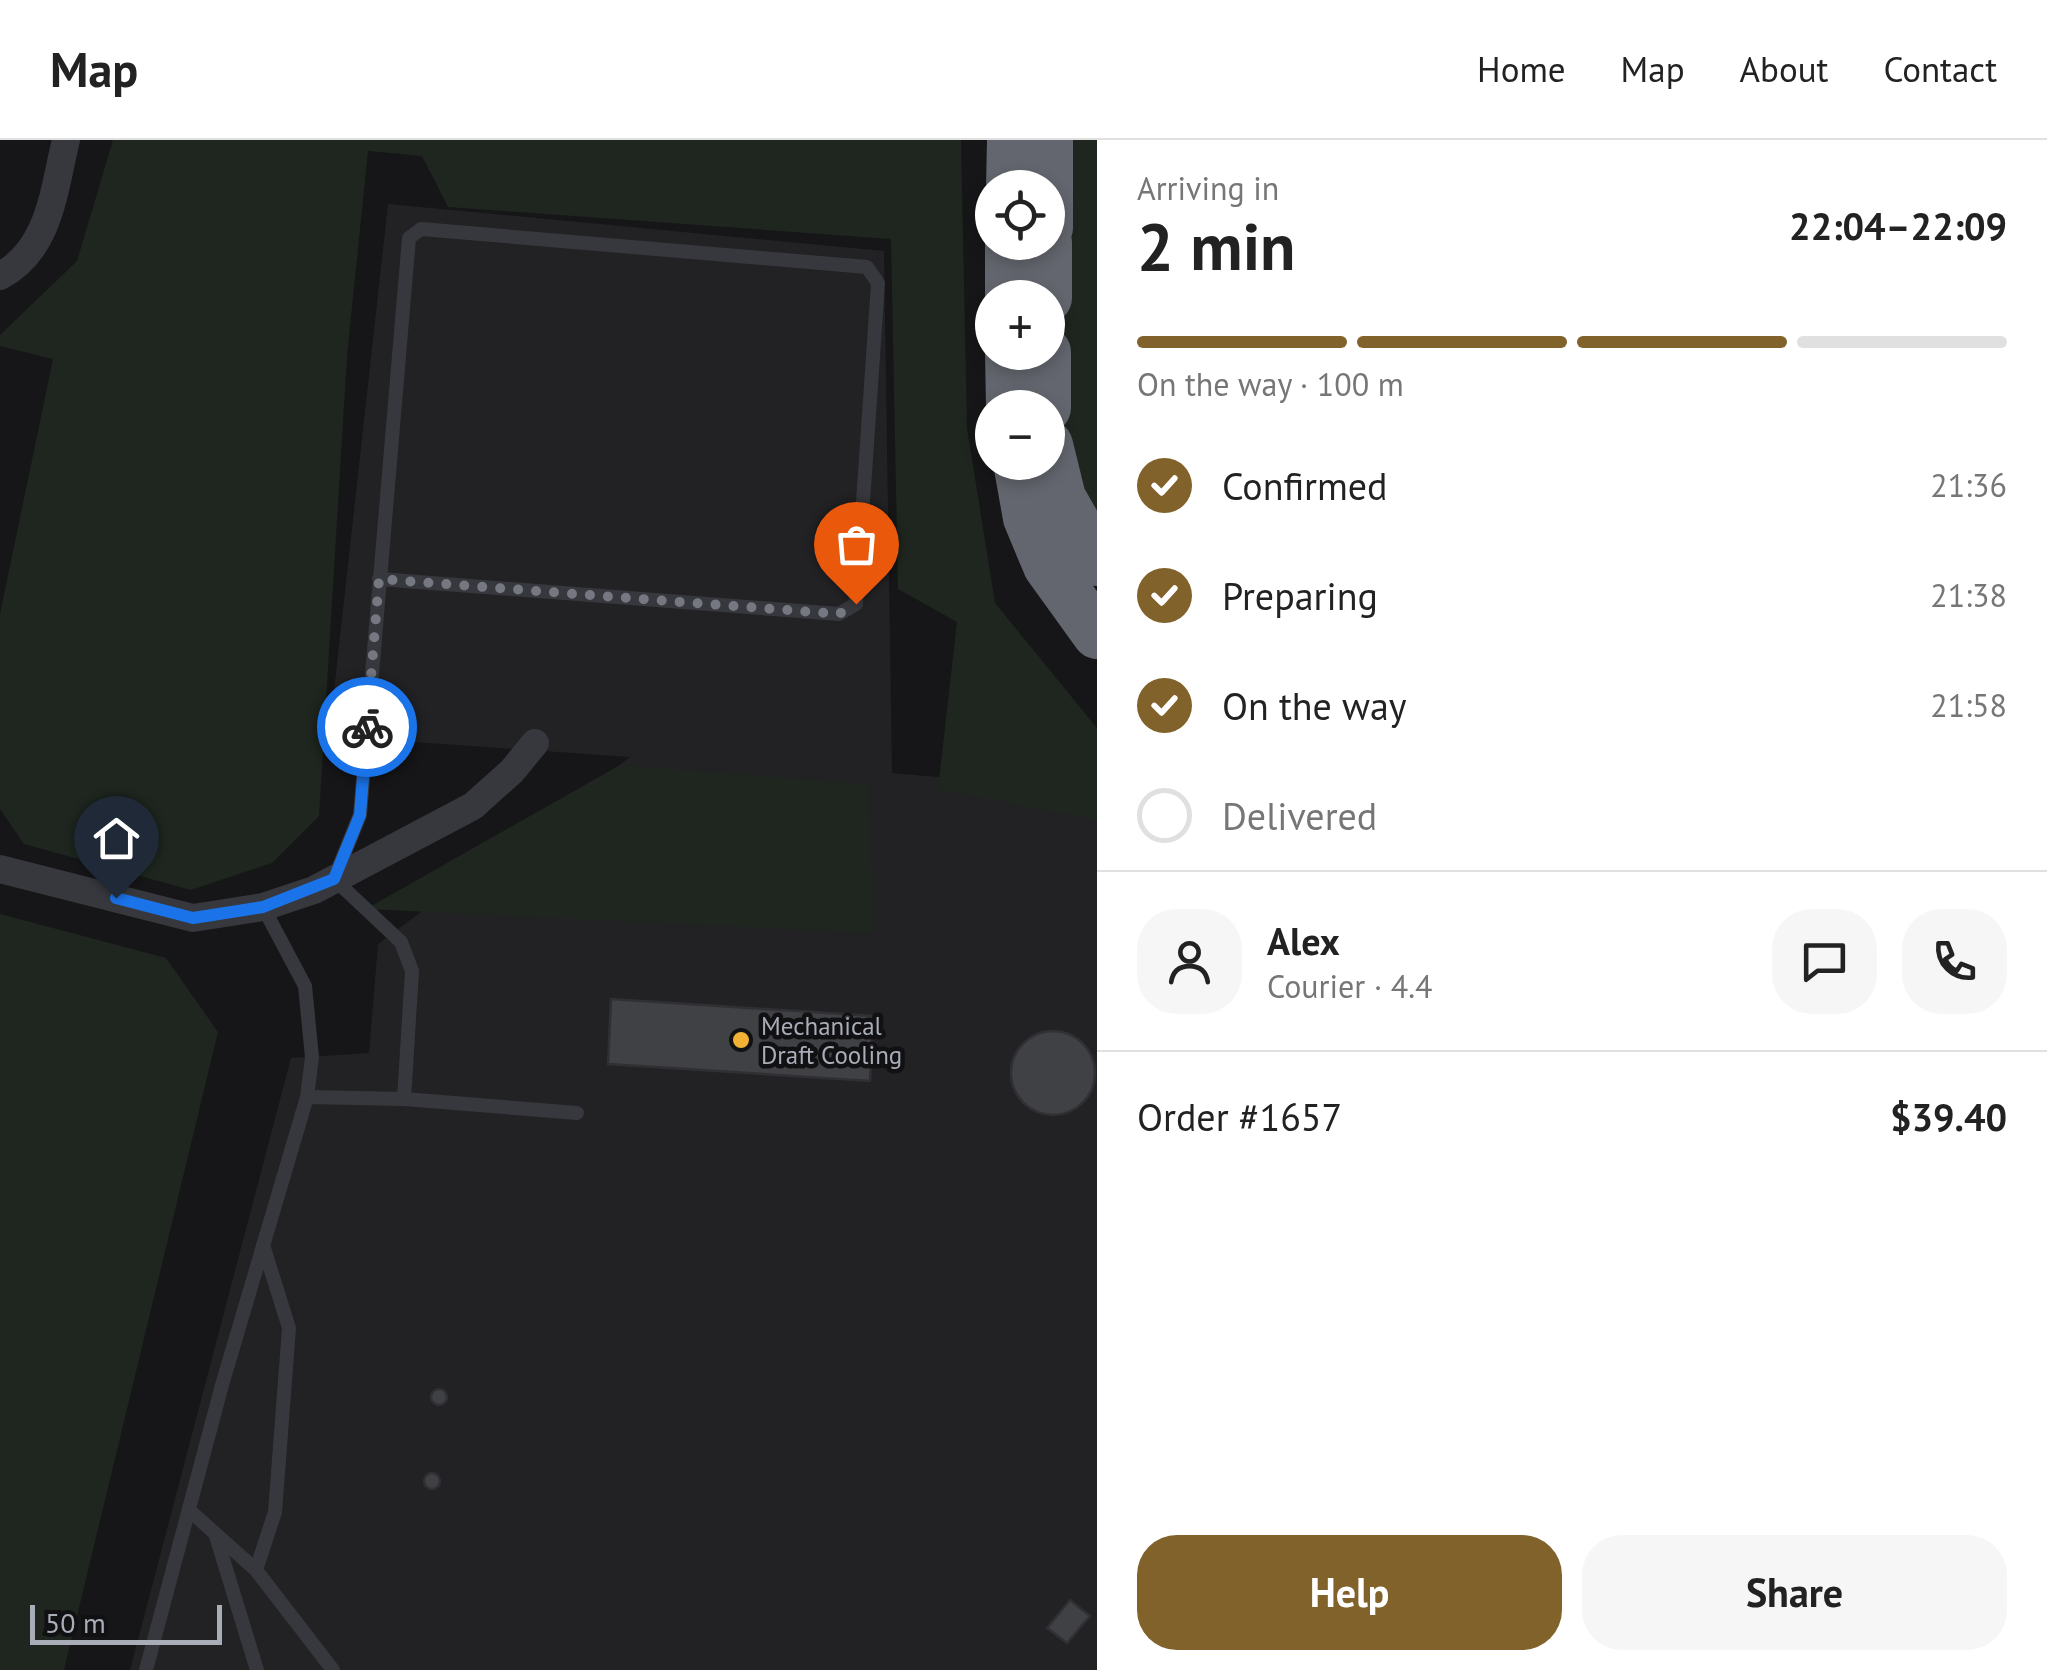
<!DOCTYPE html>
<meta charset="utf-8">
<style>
body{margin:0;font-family:"PT Sans",sans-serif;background:#f6f6f6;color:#222;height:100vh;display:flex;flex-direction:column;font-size:38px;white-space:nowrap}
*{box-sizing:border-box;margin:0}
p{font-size:32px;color:#767676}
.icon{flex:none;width:55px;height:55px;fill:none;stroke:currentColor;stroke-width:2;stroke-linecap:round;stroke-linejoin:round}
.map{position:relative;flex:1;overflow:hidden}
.panel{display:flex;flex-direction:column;background:#fff;width:950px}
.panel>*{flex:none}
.buttons{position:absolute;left:975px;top:30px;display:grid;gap:20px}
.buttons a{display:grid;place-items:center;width:90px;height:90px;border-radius:50%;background:#fff;box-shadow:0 5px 15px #0003;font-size:50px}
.scale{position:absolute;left:30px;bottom:25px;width:192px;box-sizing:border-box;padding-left:10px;border:5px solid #a8adb8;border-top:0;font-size:28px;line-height:35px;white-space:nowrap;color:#a8adb8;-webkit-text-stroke:8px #111113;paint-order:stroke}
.pin{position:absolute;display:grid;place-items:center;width:85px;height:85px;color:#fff;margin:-102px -42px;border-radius:50% 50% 50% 0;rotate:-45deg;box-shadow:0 0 10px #0007}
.pin .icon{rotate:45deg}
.courier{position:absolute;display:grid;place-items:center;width:100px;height:100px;margin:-50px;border:8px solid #1a73e8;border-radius:50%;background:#fff;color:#222;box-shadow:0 2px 12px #0007}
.headline em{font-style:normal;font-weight:800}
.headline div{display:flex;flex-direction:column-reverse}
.headline{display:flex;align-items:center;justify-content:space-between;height:170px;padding:0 40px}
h1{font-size:65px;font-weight:800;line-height:75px}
.bar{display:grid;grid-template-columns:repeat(4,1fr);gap:15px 10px;align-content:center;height:120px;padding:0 40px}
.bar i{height:12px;border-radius:8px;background:#e0e0e0}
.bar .active{background:#80622a}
.bar p{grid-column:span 4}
.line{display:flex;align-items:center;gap:25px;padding:0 40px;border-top:2px solid #e0e0e0}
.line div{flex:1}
.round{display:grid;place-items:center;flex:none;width:105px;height:105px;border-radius:40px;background:#f6f6f6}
ol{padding:0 40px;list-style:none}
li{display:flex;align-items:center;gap:30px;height:110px}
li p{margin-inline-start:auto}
li .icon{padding:10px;border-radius:50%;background:#80622a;color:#fff;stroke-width:4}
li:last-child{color:#767676}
li i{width:55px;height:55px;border:5px solid #e0e0e0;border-radius:50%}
.action{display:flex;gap:20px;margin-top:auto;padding:20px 40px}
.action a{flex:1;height:115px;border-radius:40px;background:#80622a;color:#fff;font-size:40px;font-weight:800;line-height:115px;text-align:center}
.action a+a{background:#f6f6f6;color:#222}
header{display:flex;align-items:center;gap:60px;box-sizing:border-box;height:140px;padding:0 50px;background:#fff;border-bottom:2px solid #e0e0e0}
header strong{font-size:48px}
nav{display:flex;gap:55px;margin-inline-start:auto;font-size:35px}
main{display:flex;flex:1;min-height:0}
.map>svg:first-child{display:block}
</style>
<header>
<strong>Map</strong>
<nav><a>Home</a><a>Map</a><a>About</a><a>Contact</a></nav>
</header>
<main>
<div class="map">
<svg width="1097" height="1530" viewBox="0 0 1097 1530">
<rect width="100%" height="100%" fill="#161618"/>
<path fill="#222225" d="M388,64L884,111L892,633L1097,651V1530H130L291,918L369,913L378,804L630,617L329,596Z"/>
<path fill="#1e261f" d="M113,0H961L967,288L995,463L1097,588V680L938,649L957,482L898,449L891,99L448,67L422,16L368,11L347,216L319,676L272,723L191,750L24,704L0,669V474L53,219L0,206V195L77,121Z
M1067,0H1097V391L1064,288Z
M620,625L868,644L873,793L366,769Z
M0,774L166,818L218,892L64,1530H0Z"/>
<path fill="#404145" stroke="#303034" stroke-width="2.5" d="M611,859L873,876L870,941L608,924Z
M1011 933a42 42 0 1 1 84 0a42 42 0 1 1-84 0Z
M431 1257a8 8 0 1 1 16 0a8 8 0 1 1-16 0Z
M424 1341a8 8 0 1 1 16 0a8 8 0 1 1-16 0Z
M1070,1460L1090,1476L1067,1503L1047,1488Z"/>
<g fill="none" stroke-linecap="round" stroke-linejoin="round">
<path stroke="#37383d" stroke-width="14" d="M307,957L404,959L412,831L401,802L334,739L360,675L409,98L421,89L867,127L878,143L856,464L839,474L379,439
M404,959L577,973
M189,1370L256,1430L333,1530
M215,1393L257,1530
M256,1430L275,1372L289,1188L263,1105
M146,1530L222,1245L307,957L312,917L305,846L263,767"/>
<path stroke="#37383d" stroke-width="28" d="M0,136C50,110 54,49 66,0
M0,729L193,778L263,767L314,750L473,666L512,631L535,603"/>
<path stroke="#63666e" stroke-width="50" d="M1011,48L1012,0
M1048,88V0
M1010,102V158
M1047,158V102
M1010,212L1011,268
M1046,268V212
M1048,305L1061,358L1097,421
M1018,322L1028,378L1048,426L1097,494"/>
</g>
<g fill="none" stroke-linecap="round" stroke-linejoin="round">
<path stroke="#757880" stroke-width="10" stroke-dasharray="0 18" d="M367,587L379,439L839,474L856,464"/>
<path stroke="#1a73e8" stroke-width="12" d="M116,758L193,778L263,767L334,739L360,675L367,587"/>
</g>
<circle fill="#f2b134" stroke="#111113" stroke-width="4" cx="741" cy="900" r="10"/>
<g text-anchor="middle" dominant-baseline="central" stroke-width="9" stroke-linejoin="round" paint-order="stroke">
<g font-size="25" fill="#a8adb8" stroke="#111113" text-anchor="start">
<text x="761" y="886">Mechanical<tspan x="761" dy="29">Draft Cooling</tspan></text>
</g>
</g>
</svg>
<div class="buttons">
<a><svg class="icon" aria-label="locate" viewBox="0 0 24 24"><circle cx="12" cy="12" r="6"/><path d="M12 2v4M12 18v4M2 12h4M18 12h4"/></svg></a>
<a>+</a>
<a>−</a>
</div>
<div class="scale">50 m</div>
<div class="pin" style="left:856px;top:464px;background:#ea580c"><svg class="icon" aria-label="bag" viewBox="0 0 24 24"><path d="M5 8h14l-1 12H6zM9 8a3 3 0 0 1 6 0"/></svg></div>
<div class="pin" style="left:116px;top:758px;background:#1f2937"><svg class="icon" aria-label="home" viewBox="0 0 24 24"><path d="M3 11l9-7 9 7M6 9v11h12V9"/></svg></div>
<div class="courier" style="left:367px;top:587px"><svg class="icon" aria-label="bike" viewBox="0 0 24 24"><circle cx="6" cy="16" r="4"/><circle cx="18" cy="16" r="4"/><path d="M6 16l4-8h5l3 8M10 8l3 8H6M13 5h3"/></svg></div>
</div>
<section class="panel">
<div class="headline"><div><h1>2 min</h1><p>Arriving in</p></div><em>22:04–22:09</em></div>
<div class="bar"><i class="active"></i><i class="active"></i><i class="active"></i><i></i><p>On the way · 100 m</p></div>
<ol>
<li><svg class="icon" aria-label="check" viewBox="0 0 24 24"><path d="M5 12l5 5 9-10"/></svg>Confirmed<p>21:36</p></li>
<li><svg class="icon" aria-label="check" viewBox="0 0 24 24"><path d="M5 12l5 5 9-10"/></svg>Preparing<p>21:38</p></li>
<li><svg class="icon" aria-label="check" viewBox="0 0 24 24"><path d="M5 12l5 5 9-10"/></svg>On the way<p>21:58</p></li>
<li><i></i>Delivered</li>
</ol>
<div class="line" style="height:180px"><a class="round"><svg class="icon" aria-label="person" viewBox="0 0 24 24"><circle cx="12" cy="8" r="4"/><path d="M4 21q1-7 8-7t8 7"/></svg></a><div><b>Alex</b><p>Courier · 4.4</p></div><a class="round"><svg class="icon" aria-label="chat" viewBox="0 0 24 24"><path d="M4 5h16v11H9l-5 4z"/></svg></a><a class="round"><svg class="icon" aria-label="phone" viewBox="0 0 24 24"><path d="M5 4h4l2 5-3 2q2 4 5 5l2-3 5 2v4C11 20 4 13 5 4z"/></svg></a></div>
<div class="line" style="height:130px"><div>Order #1657</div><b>$39.40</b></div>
<div class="action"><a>Help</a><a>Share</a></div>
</section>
</main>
